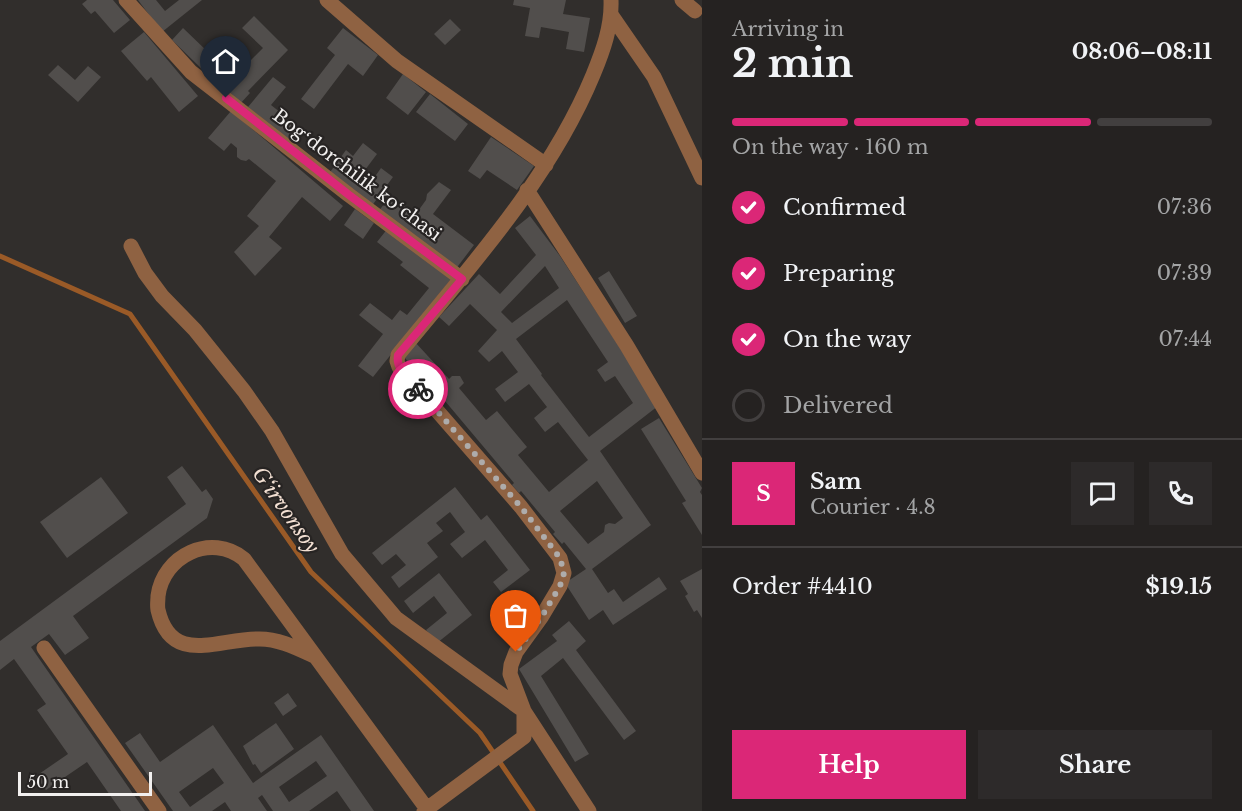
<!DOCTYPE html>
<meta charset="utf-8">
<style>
body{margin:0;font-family:"Libre Baskerville",serif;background:#2d2a2a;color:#f1f3f6;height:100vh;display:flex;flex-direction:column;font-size:22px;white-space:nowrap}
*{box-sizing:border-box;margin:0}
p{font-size:20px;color:#a3a4a5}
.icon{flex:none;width:33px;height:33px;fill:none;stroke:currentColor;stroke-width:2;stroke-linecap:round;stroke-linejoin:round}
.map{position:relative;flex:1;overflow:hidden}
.details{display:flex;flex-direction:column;background:#252221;width:540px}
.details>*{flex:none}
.scale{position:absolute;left:18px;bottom:15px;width:134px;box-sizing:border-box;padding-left:6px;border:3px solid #f2f0ef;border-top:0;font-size:16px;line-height:21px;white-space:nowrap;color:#f2f0ef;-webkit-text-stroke:4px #272423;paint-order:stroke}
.pin{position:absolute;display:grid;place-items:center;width:51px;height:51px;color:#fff;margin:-62px -26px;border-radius:50% 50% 50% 0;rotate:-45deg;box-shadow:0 0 6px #0007}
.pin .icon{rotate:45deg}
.courier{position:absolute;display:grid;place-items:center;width:60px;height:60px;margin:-30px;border:4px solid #db2777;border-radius:50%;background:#fff;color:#222;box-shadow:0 2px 8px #0007}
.overview em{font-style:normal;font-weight:700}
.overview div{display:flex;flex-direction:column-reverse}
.overview{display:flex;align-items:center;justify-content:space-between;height:102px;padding:0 30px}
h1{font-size:39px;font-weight:700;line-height:45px}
.bar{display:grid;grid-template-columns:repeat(4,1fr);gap:9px 6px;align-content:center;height:72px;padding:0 30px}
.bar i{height:8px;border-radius:4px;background:#423f3f}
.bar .current{background:#db2777}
.bar p{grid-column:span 4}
.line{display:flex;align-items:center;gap:15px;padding:0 30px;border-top:2px solid #423f3f}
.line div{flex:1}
.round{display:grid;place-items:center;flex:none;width:63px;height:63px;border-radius:0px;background:#2d2a2a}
ol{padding:0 30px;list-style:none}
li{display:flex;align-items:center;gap:18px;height:66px}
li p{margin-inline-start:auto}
li .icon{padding:6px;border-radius:50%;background:#db2777;color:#fff;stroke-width:4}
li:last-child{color:#a3a4a5}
li i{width:33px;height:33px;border:3px solid #423f3f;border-radius:50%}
.action{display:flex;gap:12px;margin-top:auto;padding:12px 30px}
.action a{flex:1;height:69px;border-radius:0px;background:#db2777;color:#fff;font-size:24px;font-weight:700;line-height:69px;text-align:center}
.action a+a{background:#2d2a2a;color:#f1f3f6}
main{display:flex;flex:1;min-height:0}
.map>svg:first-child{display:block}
</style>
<main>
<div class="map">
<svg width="702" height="811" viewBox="0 0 702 811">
<rect width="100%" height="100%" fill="#312e2c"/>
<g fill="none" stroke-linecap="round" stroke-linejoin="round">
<path stroke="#9a5a27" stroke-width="5" d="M0,256L130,314L311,572L480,733L533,811"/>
</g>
<path fill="#514e4c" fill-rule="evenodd" d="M87,0H113L130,20L114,33L95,11L91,14L82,4Z
M138,0H156L165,11L179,0H202L162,32Z
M514,0H566L563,14L590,18L584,52L566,49L569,32L541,27L539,38L525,36L530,8L513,5Z
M254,16L288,50L248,91L250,93L239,105L172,40L183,28L234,77L263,48L242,28Z
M450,19L461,30L445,45L434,34Z
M343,28L378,55L363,76L348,64L314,109L301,99L335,55L327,48Z
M144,32L198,96L179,112L151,77L147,81L121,51Z
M58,65L75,80L88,66L101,77L78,102L48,75Z
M403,74L426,92L408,115L386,98Z
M273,77L286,87L271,105L300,128L289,141L248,107Z
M430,94L468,124L455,141L416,112Z
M231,111L343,206L330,221L302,197L269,237L282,248L255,276L234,252L259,226L247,216L276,181L249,159L246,161L241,160L237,157V148L231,143L224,151L208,138Z
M491,137L534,166L517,190L487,170L480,179L468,171Z
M363,143L377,154L359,178L369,185L381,168L393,177L371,207L328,175L346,150L353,156Z
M439,182L451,190L433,214L474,245L455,270L378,212L388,199L398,206L403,205L407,208L408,214L413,218L426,200L427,194Z
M355,209L374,223L363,239L344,225Z
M530,216L560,256L658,406L600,451L651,525L592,569L608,593L614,589L623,602L659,577L667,589L613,625L603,610L589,620L565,583L586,569L564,542L562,544L553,534L555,532L521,491L519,493L512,485L514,483L445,401L402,355L415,342L449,379L452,376H460L464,383L459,388L486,420L497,411L527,447L518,455L549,492L588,460L558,422L545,432L534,418L547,407L529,384L505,402L495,389L518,372L502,351L489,362L478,351L497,330L470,304L449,326L439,317L479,274L500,294L536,255L515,228ZM545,266L559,288L512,323L501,312ZM567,300L608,362L597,370L605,382L615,376L633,403L589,437L541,375L542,374L516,339ZM597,481L623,518L615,524L609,523L605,525L604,532L588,544L560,511Z
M388,228L452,278L373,377L358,366L383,334L359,315L370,303L392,320L400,310L407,315L429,288L400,265L403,262L377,242Z
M609,271L637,316L625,323L598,278Z
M659,418L702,488L700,492L702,495V535L682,503L686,501L641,429Z
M182,466L202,492L206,489L213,499L207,518L73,616L89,638L65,655L49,634L31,647L145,811H121L87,762L46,790L36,776L68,754L37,710L46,704L14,659L0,670V641L186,504L167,477Z
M101,477L128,513L67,558L40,522Z
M455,487L481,520L487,515L530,570L501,592L493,582L508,570L485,540L462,558L450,544L465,532L450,512L436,523L443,531L427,543L438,557L399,588L391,577L406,565L396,554L382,565L372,553Z
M702,569V618L697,610L694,612L685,596L688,594L680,581Z
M439,573L472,615L437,643L426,630L447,613L434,596L413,613L404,601Z
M569,621L586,641L576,650L636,731L624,740L563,658L541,676L589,754L575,762L519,669L557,641L552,635Z
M288,693L297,706L283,716L274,703Z
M276,723L294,749L261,773L255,764L253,765L243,746Z
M213,725L253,783L321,735L374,811H351L337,791L309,811H273L262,795L258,798L267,811H231L225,802L212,811H173L125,743L140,733L160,762ZM316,761L327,776L289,802L279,787ZM213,768L224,783L190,807L179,792Z"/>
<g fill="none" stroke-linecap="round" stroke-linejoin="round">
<path stroke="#8f6242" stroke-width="15" d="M126,0L191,72L349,195L462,279
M327,0L397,61L546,165
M682,0L695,11
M612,16L654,77L702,178
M527,190L627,346L702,473
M131,246L145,273L162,296L195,330L244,391L272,431L342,554L396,618L524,711L589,811
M44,648L159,811
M314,656C297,648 277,638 257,639C217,639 171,666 158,610C157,605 158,601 158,596C163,556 211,532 244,559L427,809
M424,811L524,737V711L510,674L511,665L516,652L542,616L560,586L564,573L560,558L521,507L399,367L397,361L398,355C469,268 550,179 593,75C603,51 612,26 611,0"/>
</g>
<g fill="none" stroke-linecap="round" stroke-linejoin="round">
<path stroke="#aeacab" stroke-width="6" stroke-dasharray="0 10.8" d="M418,389L521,507L560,558L564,573L560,586L542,616L516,652"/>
<path stroke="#db2777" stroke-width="8" d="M226,98L349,195L462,279L398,355C395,369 410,380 418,389"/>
</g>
<g text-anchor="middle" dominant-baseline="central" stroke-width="4.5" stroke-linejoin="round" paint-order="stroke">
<g font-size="18" fill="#f2f0ef" stroke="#272423">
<text transform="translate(357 175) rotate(37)">Bogʻdorchilik koʻchasi</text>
</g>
<g font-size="20" font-style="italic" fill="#f3e0d3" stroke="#272423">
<text transform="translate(286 510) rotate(55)">G‘irvonsoy</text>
</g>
</g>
</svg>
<div class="scale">50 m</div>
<div class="pin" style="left:516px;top:652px;background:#ea580c"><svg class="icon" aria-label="bag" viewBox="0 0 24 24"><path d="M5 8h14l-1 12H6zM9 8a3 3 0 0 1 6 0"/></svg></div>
<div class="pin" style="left:226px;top:98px;background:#1f2937"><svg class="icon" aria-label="home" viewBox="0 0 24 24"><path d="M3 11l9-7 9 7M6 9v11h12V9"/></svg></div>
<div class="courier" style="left:418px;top:389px"><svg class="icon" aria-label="bike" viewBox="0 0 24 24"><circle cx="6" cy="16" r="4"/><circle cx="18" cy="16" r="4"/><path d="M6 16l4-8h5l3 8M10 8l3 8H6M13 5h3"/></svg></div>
</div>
<section class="details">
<div class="overview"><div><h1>2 min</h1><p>Arriving in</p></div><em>08:06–08:11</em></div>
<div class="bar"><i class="current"></i><i class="current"></i><i class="current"></i><i></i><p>On the way · 160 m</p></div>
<ol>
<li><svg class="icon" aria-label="check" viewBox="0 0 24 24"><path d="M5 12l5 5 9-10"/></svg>Confirmed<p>07:36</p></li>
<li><svg class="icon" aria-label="check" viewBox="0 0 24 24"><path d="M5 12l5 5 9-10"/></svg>Preparing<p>07:39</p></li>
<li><svg class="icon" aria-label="check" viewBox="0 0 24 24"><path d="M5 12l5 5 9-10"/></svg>On the way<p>07:44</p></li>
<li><i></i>Delivered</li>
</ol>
<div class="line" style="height:108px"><b class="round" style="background:#db2777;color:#fff">S</b><div><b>Sam</b><p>Courier · 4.8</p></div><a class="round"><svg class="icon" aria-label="chat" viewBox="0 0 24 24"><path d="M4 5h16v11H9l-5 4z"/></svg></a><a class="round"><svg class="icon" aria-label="phone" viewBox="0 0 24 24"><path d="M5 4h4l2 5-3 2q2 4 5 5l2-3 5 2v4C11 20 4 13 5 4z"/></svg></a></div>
<div class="line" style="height:78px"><div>Order #4410</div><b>$19.15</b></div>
<div class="action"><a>Help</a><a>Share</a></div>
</section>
</main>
